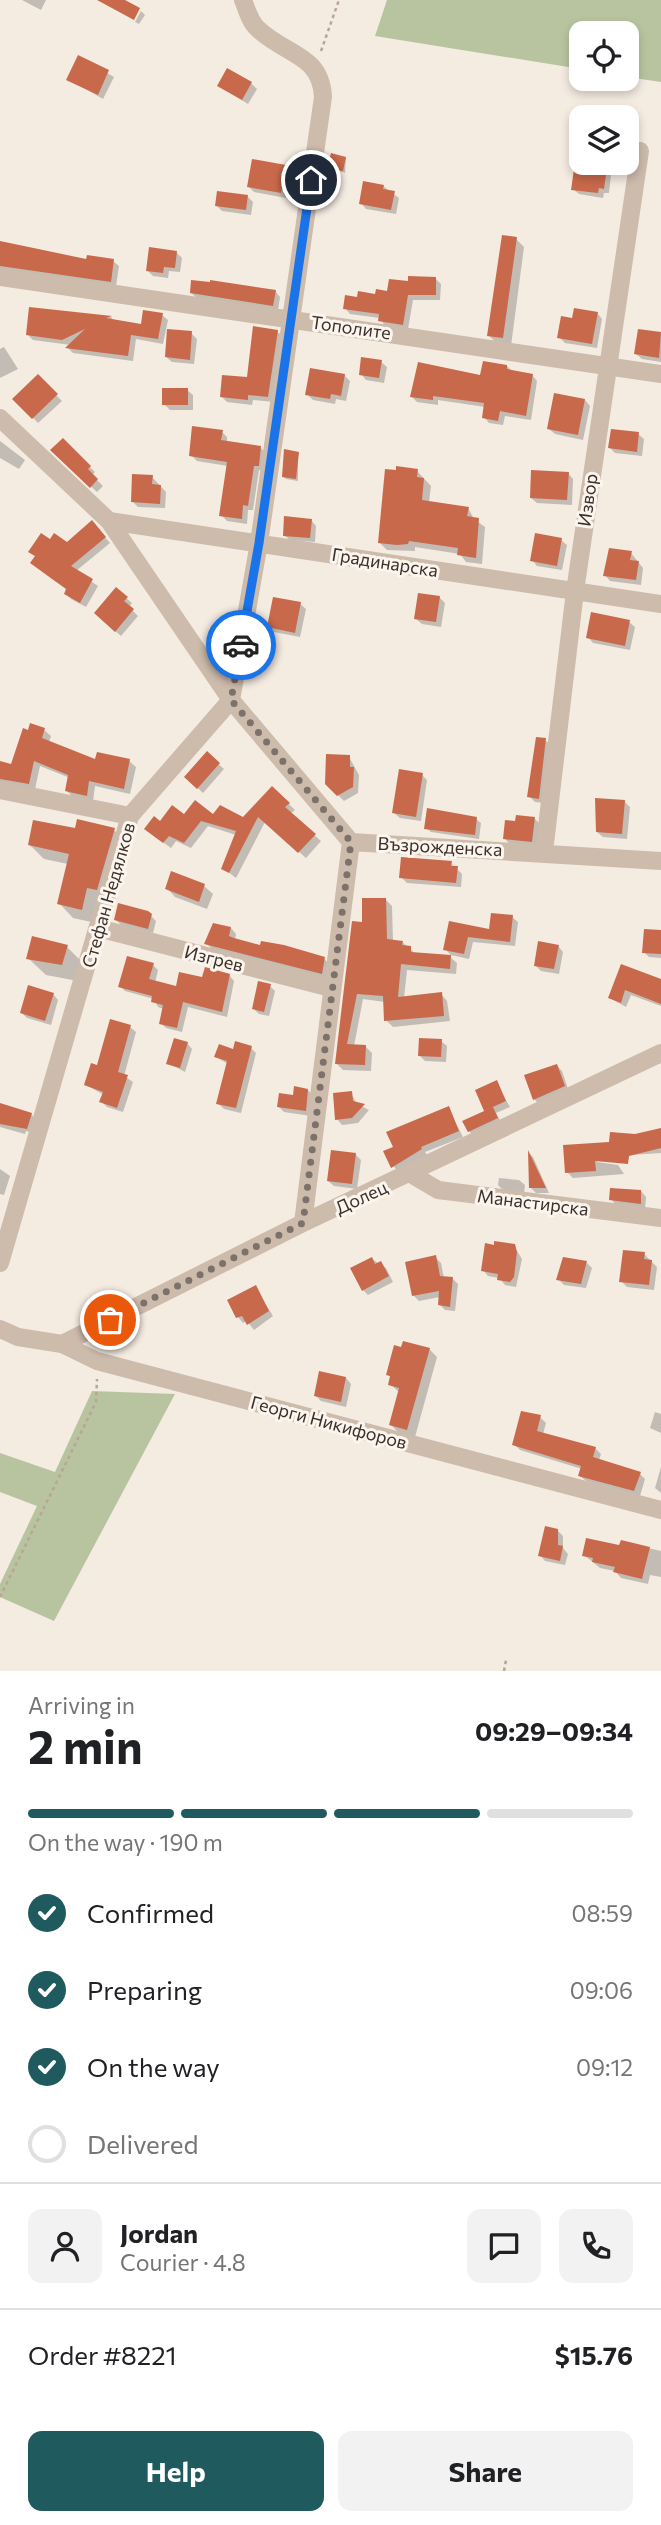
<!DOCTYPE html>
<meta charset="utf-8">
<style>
body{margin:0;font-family:Commissioner,sans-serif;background:#f2f2f2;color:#202124;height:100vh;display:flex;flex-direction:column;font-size:26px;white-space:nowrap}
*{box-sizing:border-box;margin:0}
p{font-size:23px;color:#757577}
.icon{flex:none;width:38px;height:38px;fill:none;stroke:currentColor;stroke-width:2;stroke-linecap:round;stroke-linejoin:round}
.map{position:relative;height:1671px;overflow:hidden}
.side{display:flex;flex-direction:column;background:#fff;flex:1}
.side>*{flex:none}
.tools{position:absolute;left:569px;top:21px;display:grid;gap:14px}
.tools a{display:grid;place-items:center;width:70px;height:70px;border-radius:14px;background:#fff;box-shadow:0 4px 10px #0003;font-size:35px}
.pin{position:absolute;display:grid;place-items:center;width:60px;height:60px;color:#fff;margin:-30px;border:4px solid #fff;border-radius:50%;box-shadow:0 2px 7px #0007}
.courier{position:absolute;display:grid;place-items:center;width:70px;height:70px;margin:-35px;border:5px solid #1a73e8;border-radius:50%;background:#fff;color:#222;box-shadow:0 2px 9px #0007}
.headline em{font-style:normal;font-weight:700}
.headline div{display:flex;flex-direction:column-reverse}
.headline{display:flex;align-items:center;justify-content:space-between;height:119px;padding:0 28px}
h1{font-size:46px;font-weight:700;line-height:52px}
.bar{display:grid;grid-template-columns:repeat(4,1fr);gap:10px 7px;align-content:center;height:84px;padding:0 28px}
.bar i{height:9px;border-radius:5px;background:#e0e0e0}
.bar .selected{background:#1f5a5e}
.bar p{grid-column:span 4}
.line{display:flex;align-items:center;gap:18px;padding:0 28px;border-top:2px solid #e0e0e0}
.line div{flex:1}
.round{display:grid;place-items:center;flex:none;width:74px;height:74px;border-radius:14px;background:#f2f2f2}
ol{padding:0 28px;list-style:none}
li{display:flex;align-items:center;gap:21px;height:77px}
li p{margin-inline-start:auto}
li .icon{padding:7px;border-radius:50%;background:#1f5a5e;color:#fff;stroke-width:4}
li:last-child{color:#757577}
li i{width:38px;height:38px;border:4px solid #e0e0e0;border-radius:50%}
.primary-button{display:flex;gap:14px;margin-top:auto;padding:14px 28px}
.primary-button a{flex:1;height:80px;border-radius:14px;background:#1f5a5e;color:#fff;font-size:28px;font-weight:700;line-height:80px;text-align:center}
.primary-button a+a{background:#f2f2f2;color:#202124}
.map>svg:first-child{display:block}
</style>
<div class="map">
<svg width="661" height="1671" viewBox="0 0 661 1671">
<rect width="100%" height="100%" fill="#f4ebe1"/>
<path fill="#b8c4a0" d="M387,0H661V82L627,77L626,33H581V69L375,36Z
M92,1391L175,1394L54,1621L0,1597V1584L37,1506L0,1492V1453L55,1472Z"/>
<path fill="#0003" d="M22,0H46L41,10Z
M141,11L145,15L139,24L135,22Z
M79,57L114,77L103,99L68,79Z
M251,83L257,89L248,104L219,86Z
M346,158L345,173L329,167Z
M285,166L291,172L286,198L254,192L249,187Z
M606,169L611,174L609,193H604L603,198L579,194L573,189Z
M383,186L399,198L396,214L366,209L361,203Z
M247,196L253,202L251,215L222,211L217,206Z
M516,239L524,247L511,346L498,344L489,336Z
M0,242L88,261H113L119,266L116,286L0,270Z
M176,252L182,258L180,272L169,271L168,278L153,276L148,271Z
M435,278L441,284L440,300H413L408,329L385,326L380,318L350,314L345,308L358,299Z
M275,291L280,297L278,310L197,298L191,293Z
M31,309L111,317L115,322L142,326L162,315L168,320L163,344L136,339L133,361L73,353L68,348L71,345L33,340L28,335Z
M597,313L602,319L597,348L565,343L559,337L573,320Z
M277,331L283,337L274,402L253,400L252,405L227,402L222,397L248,379Z
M640,331L661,334V362L642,359L636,354Z
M191,333L197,339L194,364L172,362L166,357Z
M4,347L18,369L0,378V349Z
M381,362L387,367L384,383L366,380L361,374Z
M507,366L513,372L532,375L537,381L531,420L505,416L503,425L489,423L484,417L485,407L438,400V405L417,402L412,397L482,377Z
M344,375L350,381L346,401L336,399L335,404L313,400L307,394Z
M38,377L62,401L38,423L15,399Z
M187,390L193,395V410H170L164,404Z
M585,400L590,406L583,440L555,434L549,429Z
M222,432L227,437V442L261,448L266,454L264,471L259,470L253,510H248L247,524L227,521L221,515L228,466L197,461L191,455Z
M638,434L644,439L642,456L615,453L609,447Z
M63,440L95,472L92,475L103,486L97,492L52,450Z
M0,441L25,460L19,469L0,458Z
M298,453V481L286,479L284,477Z
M417,471L431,486L429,502L468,508L474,519L485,527L482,564L466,562L460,554L415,547V551L387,550L380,543Z
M568,473L573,479L572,505L537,503L531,498Z
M152,477L166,492L165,508L138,507L132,501Z
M311,520L316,526L315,542L290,540L284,535Z
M97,528L110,543L76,571L98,586L86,607L71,599L66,594L68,590L32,563L50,541L67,544Z
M561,540L567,545L562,570L537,566L532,560Z
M631,553L643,568L641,585L610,581L605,575Z
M439,597L445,603L441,627L422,624L416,619Z
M126,598L132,603L129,607L138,616L121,636L101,619Z
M300,604L306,609L300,637L274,632L269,627Z
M629,622L635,627L630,650L593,643L588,637Z
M31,725L44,730L51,736L49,742L97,761H129L136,767L130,794L95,786L93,801L73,797L67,791L70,778L40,766L35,789L0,784V763L12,766Z
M545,740L551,745L544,803L535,802L529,796Z
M207,754L224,769L203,793L186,777Z
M349,757L359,775L358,793L344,801L327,784Z
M422,775L427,780L421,821L400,818L394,813Z
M272,788L295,810L290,814L321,841L306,858L265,822L236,878L223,868L236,835L208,826L191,848L176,841L171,848L153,835L160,823L185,816L243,819Z
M624,801L630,807L627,839L603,837L597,832Z
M476,819L481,823L479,839L431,832L426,828Z
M535,819L540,824L537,846L510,844L505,839L517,823Z
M76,830H114L128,844L96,923L73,918L59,903L68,864L44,859L30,845Z
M451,863L462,874L461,887L407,883L401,877Z
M172,873L204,886L213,894L207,909L175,897L167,888Z
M386,900L392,906L393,942H402L416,954L450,957L457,963L456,974L407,970L404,998L441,994L447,1001L450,1021L393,1027L386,1020L385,1002L363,999L354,1046H365L372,1053L371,1071L343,1070L336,1063L364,924Z
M151,916L156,921L153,933L121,925L116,920Z
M512,917L518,922L515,946L473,942L469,959L451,955L445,949L450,923L491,931Z
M231,928L236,934L235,940L324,959L330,964L327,978L212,949L206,943Z
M661,932V958L649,957L644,952Z
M558,946L563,952L559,974L541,971L535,965Z
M67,947L83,963L78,981L46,975L29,959Z
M153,965L158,970L155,983L177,988L204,979L229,975L234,981L227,1017L188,1007L182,1032L166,1028L161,1023L164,1009L158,1007L154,999L125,991L120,986Z
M622,966L661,981V1006L631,995L626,1007L610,998Z
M270,986L275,991L269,1016L259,1014L254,1009Z
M53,994L58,1000L51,1025L27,1018L22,1013Z
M130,1027L136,1032L124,1076L133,1082L123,1112L107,1107L101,1101L104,1095L86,1085Z
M441,1041L447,1046L446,1062L425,1061L419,1055Z
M187,1043L192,1049L185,1072L168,1063Z
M251,1048L256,1053L241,1113L224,1109L218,1103L228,1064L216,1057Z
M557,1066L562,1071L569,1092L540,1105L534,1099Z
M496,1083L510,1107L496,1113L502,1124L474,1137L469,1131L488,1112L477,1091Z
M308,1090L313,1096L311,1116L284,1112L278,1106Z
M351,1093L357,1104L369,1110L358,1123L342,1125L337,1119Z
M0,1105L31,1114L36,1120L33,1133L26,1131L25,1134L0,1127Z
M448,1108L463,1137L425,1152L427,1155L398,1173L386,1152Z
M661,1129V1153L616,1156L635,1136Z
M597,1150V1162L618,1165L624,1174L573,1178L567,1172Z
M355,1154L361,1160L357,1189L334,1186L328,1181Z
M530,1154L533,1157L549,1193H536L531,1188Z
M0,1169L10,1176L4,1195L0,1194Z
M499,1178L519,1180L525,1185L524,1193L504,1191L498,1185Z
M641,1191L646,1197L645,1209L616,1205L611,1199Z
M514,1246L522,1259L516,1287L505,1285L499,1278L488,1276L483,1270Z
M644,1254L657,1267L654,1290L627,1287L621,1281Z
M435,1257L441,1263L444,1278L453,1279L458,1284L455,1311L445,1310L440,1305V1297L419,1301L413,1295Z
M372,1259L386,1268L393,1282L368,1295L363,1290Z
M587,1263L592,1268L586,1288L564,1285L558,1279Z
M255,1287L273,1316L254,1330L247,1321L243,1323L238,1317Z
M429,1349L437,1357L415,1437L399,1433L391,1425L400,1393L390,1384L392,1378L388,1375Z
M346,1378L351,1384L346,1407L321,1401L316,1396Z
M655,1412L661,1414V1433L650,1428Z
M540,1417L546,1423L543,1434L595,1448L601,1454L599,1460L640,1474L645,1479L640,1496L586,1481L580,1476L582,1469L520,1450L514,1444Z
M661,1467V1493L655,1488Z
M558,1531L563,1536V1548L568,1554L565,1565L545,1561L540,1555Z
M622,1542L661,1551V1577L650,1575L648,1584L621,1578L615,1571L600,1568L584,1555L621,1547Z"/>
<path fill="#c8694b" d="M97,0H125L140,8L134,20Z
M78,55L109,70L98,95L66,80Z
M227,68L252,82L242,100L217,86Z
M331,153L346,157L343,171L327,168Z
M252,159L286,165L281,193L247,187Z
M575,162L607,167L604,189L599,188L598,193L571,190Z
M363,181L384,185L383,189L395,191L391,210L359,204Z
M217,191L248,195L246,210L215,206Z
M502,235L517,237L503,338L487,336Z
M0,241L86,259L87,255L114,259L111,282L0,266Z
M149,247L177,251L175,268L164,267L163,273L146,271Z
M408,276L436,277V295H408L403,325L378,321L379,314L343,309L345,295L357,297L358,291L375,294L376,289L387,291L389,279L408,281Z
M191,280L210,282V280L276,290L273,306L190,293Z
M29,307L112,316L106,318L141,324L143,310L163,313L158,339L131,335L128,356L65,348L85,329L62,340L26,335Z
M574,308L598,312L592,344L557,338L561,316L572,318Z
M253,326L278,330L268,397L248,395V400L220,397L222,375L247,377Z
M167,329L192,331L190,360L165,357Z
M638,329L661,332L659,358L634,354Z
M361,357L382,360L379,378L359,375Z
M483,361L507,365V369L533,374L526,416L500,411L498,421L482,418L484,403L433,396V400L410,397L418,362L480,375Z
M310,368L345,374L341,396L331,394L330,399L305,395Z
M38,374L58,394L32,419L12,399Z
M162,388H188V405H162Z
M554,393L585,399L578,435L547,429Z
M192,426L223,430L221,440L261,446L259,466H254L248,506L243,505L242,519L219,516L227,462L189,456Z
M611,429L639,432L637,452L608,448Z
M63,438L91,466L88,469L98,479L90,488L50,450Z
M284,449L299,452L296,479L282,477Z
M396,466L418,469L417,477L424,478L422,500L469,507L467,516L479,518L476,558L457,555L458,548L409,541L408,544L397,545L378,543L385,469L396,470Z
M531,470L569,472L567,500L530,498Z
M132,474L153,475L152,484L161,485L160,504L131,502Z
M284,516L312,519L310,538L283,536Z
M92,520L106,537L71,566L93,579L80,603L64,594L66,589L30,563L35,556L28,552L41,533L50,539L54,533L67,542Z
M535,533L562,538L557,566L530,561Z
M609,548L632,551L630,560L639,561L636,580L603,576Z
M116,587L128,597L124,601L134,609L115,632L94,613Z
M418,593L440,596L436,622L414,619Z
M273,597L301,602L295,633L267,627Z
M591,612L630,620L625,646L586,638Z
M30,723L45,728L42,738L95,759L97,752L130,759L124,789L89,781L87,796L65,791L68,775L34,761L29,784L0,779V761L11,764L23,728L28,730Z
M536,737L546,738L539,799L527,797Z
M207,751L220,763L197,789L184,777Z
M326,754L350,755V767H354L353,787L337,796L325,784Z
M399,769L423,773L416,817L392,813Z
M272,786L290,803L285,807L316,834L298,853L258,817L229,873L221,869L236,831L201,821L184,843L169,836L163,843L144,829L154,816L160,821L172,805L184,814L195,800L213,814L220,805L243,817Z
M595,798L625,800L622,834L596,832Z
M427,808L477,817L475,835L424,829Z
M516,815L535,817L532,842L503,839L505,820L515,821Z
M77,819L115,828L97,890L87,888L82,910L57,904L69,854L28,845L33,820L75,828Z
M401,857L452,861L451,866H458L456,883L399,878Z
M171,871L205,884L199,902L165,889Z
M362,898H386L387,939L403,941L402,945L411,946V952L451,955L450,969L401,964L398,997L442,992L444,1016L384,1021L383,996L357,994L347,1044L366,1045L365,1065L335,1064L352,921L362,922Z
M118,903L148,911L152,914L148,929L114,920Z
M491,913L513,915L510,942L468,937L464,954L443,950L449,921L489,929Z
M213,923L231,927L229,936L234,938L260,945L261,941L284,945L325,957L322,974L204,944Z
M644,929L661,930V954L642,953Z
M32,936L68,945L62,965L26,959Z
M538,941L559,945L554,969L534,966Z
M127,956L154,963L149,979L176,986L179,972L202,977L205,967L230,974L222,1012L183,1002L177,1028L159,1024L163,1005L151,1002L152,996L118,987Z
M621,964L661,979V1004L625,990L621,1003L608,998Z
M258,981L271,984L264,1012L252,1009Z
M28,985L54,993L45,1021L20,1013Z
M110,1019L131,1025L118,1072L128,1075L117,1108L99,1102L103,1092L84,1085L91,1063L97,1065Z
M174,1038L188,1042L180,1068L166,1064Z
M419,1038L442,1039L441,1057L418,1056Z
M235,1041L252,1046L236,1108L216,1104L227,1061L214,1057L219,1044L233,1049Z
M557,1064L565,1086L533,1100L524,1075Z
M497,1080L506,1101L484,1111L475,1090Z
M294,1086L308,1089L306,1111L277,1107L279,1093L293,1095Z
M352,1091L353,1101L365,1104L352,1118L335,1120L333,1093Z
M0,1103L32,1113L27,1129L0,1124Z
M449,1106L459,1131L421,1147L422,1149L391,1168L383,1151L393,1147L386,1132Z
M493,1107L498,1118L468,1132L462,1121Z
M661,1128V1148L629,1156L628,1164L595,1161L596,1171L565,1173L563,1145L609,1142L610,1132L635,1134Z
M331,1150L356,1153L352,1184L327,1181Z
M528,1150L546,1188H529Z
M610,1188L641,1190V1204L609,1200Z
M494,1241L515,1244L517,1252L514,1277L510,1282L497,1280L498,1274L481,1271L485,1243L494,1245Z
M623,1250L645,1252L644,1259L652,1260L649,1285L619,1282Z
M436,1255L440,1276L453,1277L450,1307L438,1305L439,1291L412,1296L405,1262Z
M372,1257L375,1264L381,1261L389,1276L362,1291L350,1268Z
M563,1257L587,1261L581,1284L556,1280Z
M256,1285L269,1311L247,1325L242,1316L236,1318L227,1300Z
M403,1341L430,1348L407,1430L389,1425L399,1388L388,1385L390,1376L386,1375L394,1345L401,1347Z
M319,1371L346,1377L341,1402L314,1396Z
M521,1411L541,1415L537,1431L596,1447L593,1457L641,1472L634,1491L578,1476L581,1466L512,1445Z
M545,1526L558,1529V1545L563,1546L560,1561L538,1556Z
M586,1538L619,1545L621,1540L650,1547L642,1579L613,1572L615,1567L592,1562L593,1558L582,1556Z"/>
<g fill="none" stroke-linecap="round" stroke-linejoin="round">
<path stroke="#b9a596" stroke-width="2.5" stroke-dasharray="3.5 3.5" stroke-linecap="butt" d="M321,51L339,0
M0,1597L96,1402L97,1379
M504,1671L506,1660"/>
<path stroke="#cdbbac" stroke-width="18" d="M0,277L661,374
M0,418L109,521L231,700L351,842L661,861
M109,521L661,604
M0,790L130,816
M544,852L575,591L640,151
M98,928L331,988
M411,1174L438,1190L661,1218
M303,1223L351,842
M0,1263L130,816L231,700L259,543L323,97C321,54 285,55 258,29C250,22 247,10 243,0
M0,1329L18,1337L62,1344L97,1361L661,1510
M62,1344L303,1223L661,1053"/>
</g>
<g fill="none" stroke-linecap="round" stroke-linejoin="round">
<path stroke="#7c716b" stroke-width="7" stroke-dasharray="0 12.6" d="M110,1320L303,1223L351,842L231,700L241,645"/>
<path stroke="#1a73e8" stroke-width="9" d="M241,645L259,543L311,180"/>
</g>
<g text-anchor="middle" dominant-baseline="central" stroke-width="6" stroke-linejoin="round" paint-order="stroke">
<g font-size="18" fill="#3b302b" stroke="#fbf5ee">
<text transform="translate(351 327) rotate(8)">Тополите</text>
<text transform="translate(587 500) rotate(-82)">Извор</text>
<text transform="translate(385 562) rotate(9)">Градинарска</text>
<text transform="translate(440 846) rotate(3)">Възрожденска</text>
<text transform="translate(108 895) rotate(-74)">Стефан Недялков</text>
<text transform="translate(214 958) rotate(14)">Изгрев</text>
<text transform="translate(361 1197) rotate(-25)">Долец</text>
<text transform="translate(533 1202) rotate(7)">Манастирска</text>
<text transform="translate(329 1422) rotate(15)">Георги Никифоров</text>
</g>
</g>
</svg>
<div class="tools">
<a><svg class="icon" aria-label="locate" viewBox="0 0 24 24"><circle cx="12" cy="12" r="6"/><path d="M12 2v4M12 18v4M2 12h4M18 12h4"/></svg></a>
<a><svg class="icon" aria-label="layers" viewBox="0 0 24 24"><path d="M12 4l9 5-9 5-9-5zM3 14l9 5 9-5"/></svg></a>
</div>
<div class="pin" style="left:110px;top:1320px;background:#ea580c"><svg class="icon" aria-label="bag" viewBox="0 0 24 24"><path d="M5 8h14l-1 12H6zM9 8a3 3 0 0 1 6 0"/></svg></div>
<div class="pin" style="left:311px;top:180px;background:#1f2937"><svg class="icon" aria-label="home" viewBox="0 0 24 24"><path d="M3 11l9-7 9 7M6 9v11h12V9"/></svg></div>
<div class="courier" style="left:241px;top:645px"><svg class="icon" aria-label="car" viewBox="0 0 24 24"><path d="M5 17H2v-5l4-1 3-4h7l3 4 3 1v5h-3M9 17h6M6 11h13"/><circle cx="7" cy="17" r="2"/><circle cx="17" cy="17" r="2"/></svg></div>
</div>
<section class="side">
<div class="headline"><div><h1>2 min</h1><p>Arriving in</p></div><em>09:29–09:34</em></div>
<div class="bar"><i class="selected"></i><i class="selected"></i><i class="selected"></i><i></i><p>On the way · 190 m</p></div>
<ol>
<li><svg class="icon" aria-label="check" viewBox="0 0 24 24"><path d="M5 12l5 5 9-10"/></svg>Confirmed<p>08:59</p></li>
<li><svg class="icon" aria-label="check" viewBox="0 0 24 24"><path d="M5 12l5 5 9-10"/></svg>Preparing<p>09:06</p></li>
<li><svg class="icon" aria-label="check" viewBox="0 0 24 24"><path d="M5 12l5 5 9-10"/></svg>On the way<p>09:12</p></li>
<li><i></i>Delivered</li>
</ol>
<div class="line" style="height:126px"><a class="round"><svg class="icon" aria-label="person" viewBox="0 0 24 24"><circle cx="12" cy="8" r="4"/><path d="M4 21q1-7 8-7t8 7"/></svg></a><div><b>Jordan</b><p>Courier · 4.8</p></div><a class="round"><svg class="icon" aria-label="chat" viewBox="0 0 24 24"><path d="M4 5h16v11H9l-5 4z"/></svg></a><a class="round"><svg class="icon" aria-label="phone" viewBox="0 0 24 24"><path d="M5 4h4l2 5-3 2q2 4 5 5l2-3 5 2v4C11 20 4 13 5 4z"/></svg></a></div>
<div class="line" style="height:91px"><div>Order #8221</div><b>$15.76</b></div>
<div class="primary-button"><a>Help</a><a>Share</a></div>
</section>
